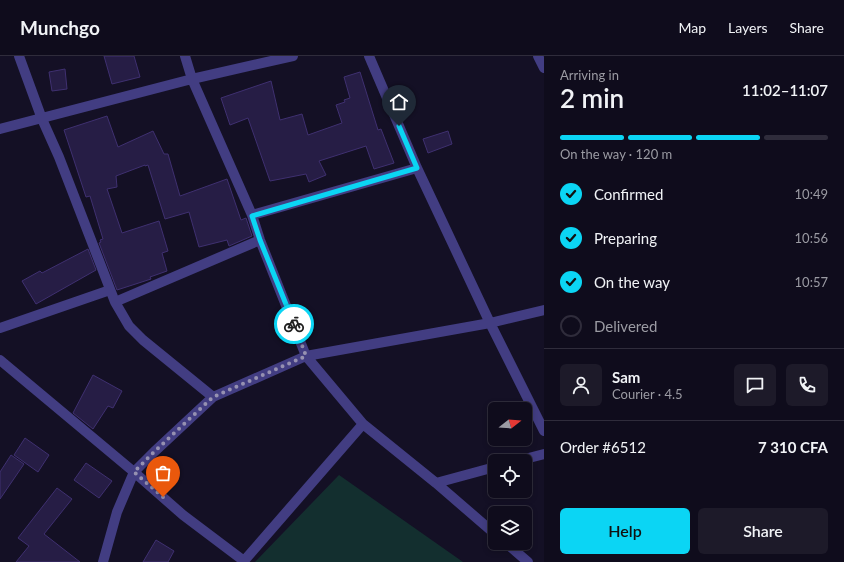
<!DOCTYPE html>
<meta charset="utf-8">
<style>
body{margin:0;font-family:Lato,sans-serif;background:#1d1a29;color:#f1f3f6;height:100vh;display:flex;flex-direction:column;font-size:15px;white-space:nowrap}
*{box-sizing:border-box;margin:0}
p{font-size:13px;color:#9b9ba3}
.icon{flex:none;width:22px;height:22px;fill:none;stroke:currentColor;stroke-width:2;stroke-linecap:round;stroke-linejoin:round}
.map{position:relative;flex:1;overflow:hidden}
.sheet{display:flex;flex-direction:column;background:#0f0c1c;width:300px}
.sheet>*{flex:none}
.needle{width:26px;rotate:73deg}
.tools{position:absolute;left:488px;top:346px;display:grid;gap:8px}
.tools a{display:grid;place-items:center;width:44px;height:44px;border-radius:6px;background:#0f0c1c;box-shadow:0 2px 6px #0003,0 0 0 1px #2f2c3b;font-size:20px}
.pin{position:absolute;display:grid;place-items:center;width:34px;height:34px;color:#fff;margin:-41px -17px;border-radius:50% 50% 50% 0;rotate:-45deg;box-shadow:0 0 4px #0007}
.pin .icon{rotate:45deg}
.courier{position:absolute;display:grid;place-items:center;width:40px;height:40px;margin:-20px;border:3px solid #0bd5f4;border-radius:50%;background:#fff;color:#222;box-shadow:0 1px 5px #0007}
.summary em{font-style:normal;font-weight:600}
.summary div{display:flex;flex-direction:column-reverse}
.summary{display:flex;align-items:center;justify-content:space-between;height:68px;padding:0 16px}
h1{font-size:26px;font-weight:600;line-height:30px}
.bar{display:grid;grid-template-columns:repeat(4,1fr);gap:6px 4px;align-content:center;height:48px;padding:0 16px}
.bar i{height:5px;border-radius:3px;background:#2f2c3b}
.bar .on{background:#0bd5f4}
.bar p{grid-column:span 4}
.line{display:flex;align-items:center;gap:10px;padding:0 16px;border-top:1px solid #2f2c3b}
.line div{flex:1}
.round{display:grid;place-items:center;flex:none;width:42px;height:42px;border-radius:6px;background:#1d1a29}
ol{padding:0 16px;list-style:none}
li{display:flex;align-items:center;gap:12px;height:44px}
li p{margin-inline-start:auto}
li .icon{padding:4px;border-radius:50%;background:#0bd5f4;color:#111;stroke-width:4}
li:last-child{color:#9b9ba3}
li i{width:22px;height:22px;border:2px solid #2f2c3b;border-radius:50%}
.action{display:flex;gap:8px;margin-top:auto;padding:8px 16px}
.action a{flex:1;height:46px;border-radius:6px;background:#0bd5f4;color:#111;font-size:16px;font-weight:600;line-height:46px;text-align:center}
.action a+a{background:#1d1a29;color:#f1f3f6}
header{display:flex;align-items:center;gap:24px;box-sizing:border-box;height:56px;padding:0 20px;background:#0f0c1c;border-bottom:1px solid #2f2c3b}
header strong{font-size:19px}
nav{display:flex;gap:22px;margin-inline-start:auto;font-size:14px}
main{display:flex;flex:1;min-height:0}
.map>svg:first-child{display:block}
</style>
<header>
<strong>Munchgo</strong>
<nav><a>Map</a><a>Layers</a><a>Share</a></nav>
</header>
<main>
<div class="map">
<svg width="544" height="506" viewBox="0 0 544 506">
<rect width="100%" height="100%" fill="#141025"/>
<path fill="#132f2f" d="M339,419L463,506H255Z"/>
<path fill="#261d45" stroke="#3f3070" d="M104,0H134L140,21L112,28Z
M65,13L67,33L52,35L49,16Z
M360,16L378,74L381,73L394,107L374,113L366,90L319,105L326,119L309,126L306,118L270,125L248,62L230,69L221,42L271,25L280,64L302,58L308,79L342,67L336,49L345,46L344,44L350,42L344,21Z
M107,60L118,91L153,75L164,98H168L180,140L227,123L241,164L246,162L252,180L229,190L227,184L199,191L189,156L165,163L148,109L145,110V109L116,120L117,131L107,133L122,177L159,165L168,195L162,197L167,215L150,221L151,223L117,234L99,187L101,186L100,184L103,183L90,140L86,141L64,74Z
M448,75L452,88L428,97L423,83Z
M88,193L96,214L36,248L22,225L40,215L42,217Z
M93,319L122,335L113,352L108,350L93,373L73,357Z
M25,382L49,399L38,416L14,399Z
M11,399L24,408L0,443V416Z
M86,407L112,425L99,442L74,424Z
M57,432L72,443L44,478L80,506H16L29,490L18,482Z
M156,484L174,495L168,506H143Z"/>
<g fill="none" stroke-linecap="round" stroke-linejoin="round">
<path stroke="#423d82" stroke-width="10" d="M19,0L42,63L59,101L115,246L129,270L143,284L213,341
M185,0L192,23L252,159L260,184L306,300L363,368L436,427L495,478
M369,0L417,112L490,267L544,375
M538,0L544,12
M0,73L192,23L293,0
M252,159L417,112
M115,246L260,184
M0,272L110,234
M0,304L134,416L183,459L244,505
M517,405L544,398
M436,427L495,411
M506,487L528,506
M103,506L117,456L134,416L154,396L213,341L306,300L490,267L544,254
M243,506L363,368"/>
</g>
<g fill="none" stroke-linecap="round" stroke-linejoin="round">
<path stroke="#9691b1" stroke-width="4" stroke-dasharray="0 7.2" d="M163,441L134,416L154,396L213,341L306,300L294,268"/>
<path stroke="#0bd5f4" stroke-width="5" d="M294,268L260,184L252,160L417,112L399,70"/>
</g>
</svg>
<div class="tools">
<a><svg class="needle" viewBox="-14 -14 28 28"><path d="M0-13l5 13h-10z" fill="#e53935"/><path d="M0 13l5-13h-10z" fill="#9b9ba3"/></svg></a>
<a><svg class="icon" aria-label="locate" viewBox="0 0 24 24"><circle cx="12" cy="12" r="6"/><path d="M12 2v4M12 18v4M2 12h4M18 12h4"/></svg></a>
<a><svg class="icon" aria-label="layers" viewBox="0 0 24 24"><path d="M12 4l9 5-9 5-9-5zM3 14l9 5 9-5"/></svg></a>
</div>
<div class="pin" style="left:163px;top:441px;background:#ea580c"><svg class="icon" aria-label="bag" viewBox="0 0 24 24"><path d="M5 8h14l-1 12H6zM9 8a3 3 0 0 1 6 0"/></svg></div>
<div class="pin" style="left:399px;top:70px;background:#1f2937"><svg class="icon" aria-label="home" viewBox="0 0 24 24"><path d="M3 11l9-7 9 7M6 9v11h12V9"/></svg></div>
<div class="courier" style="left:294px;top:268px"><svg class="icon" aria-label="bike" viewBox="0 0 24 24"><circle cx="6" cy="16" r="4"/><circle cx="18" cy="16" r="4"/><path d="M6 16l4-8h5l3 8M10 8l3 8H6M13 5h3"/></svg></div>
</div>
<section class="sheet">
<div class="summary"><div><h1>2 min</h1><p>Arriving in</p></div><em>11:02–11:07</em></div>
<div class="bar"><i class="on"></i><i class="on"></i><i class="on"></i><i></i><p>On the way · 120 m</p></div>
<ol>
<li><svg class="icon" aria-label="check" viewBox="0 0 24 24"><path d="M5 12l5 5 9-10"/></svg>Confirmed<p>10:49</p></li>
<li><svg class="icon" aria-label="check" viewBox="0 0 24 24"><path d="M5 12l5 5 9-10"/></svg>Preparing<p>10:56</p></li>
<li><svg class="icon" aria-label="check" viewBox="0 0 24 24"><path d="M5 12l5 5 9-10"/></svg>On the way<p>10:57</p></li>
<li><i></i>Delivered</li>
</ol>
<div class="line" style="height:72px"><a class="round"><svg class="icon" aria-label="person" viewBox="0 0 24 24"><circle cx="12" cy="8" r="4"/><path d="M4 21q1-7 8-7t8 7"/></svg></a><div><b>Sam</b><p>Courier · 4.5</p></div><a class="round"><svg class="icon" aria-label="chat" viewBox="0 0 24 24"><path d="M4 5h16v11H9l-5 4z"/></svg></a><a class="round"><svg class="icon" aria-label="phone" viewBox="0 0 24 24"><path d="M5 4h4l2 5-3 2q2 4 5 5l2-3 5 2v4C11 20 4 13 5 4z"/></svg></a></div>
<div class="line" style="height:52px"><div>Order #6512</div><b>7 310 CFA</b></div>
<div class="action"><a>Help</a><a>Share</a></div>
</section>
</main>
